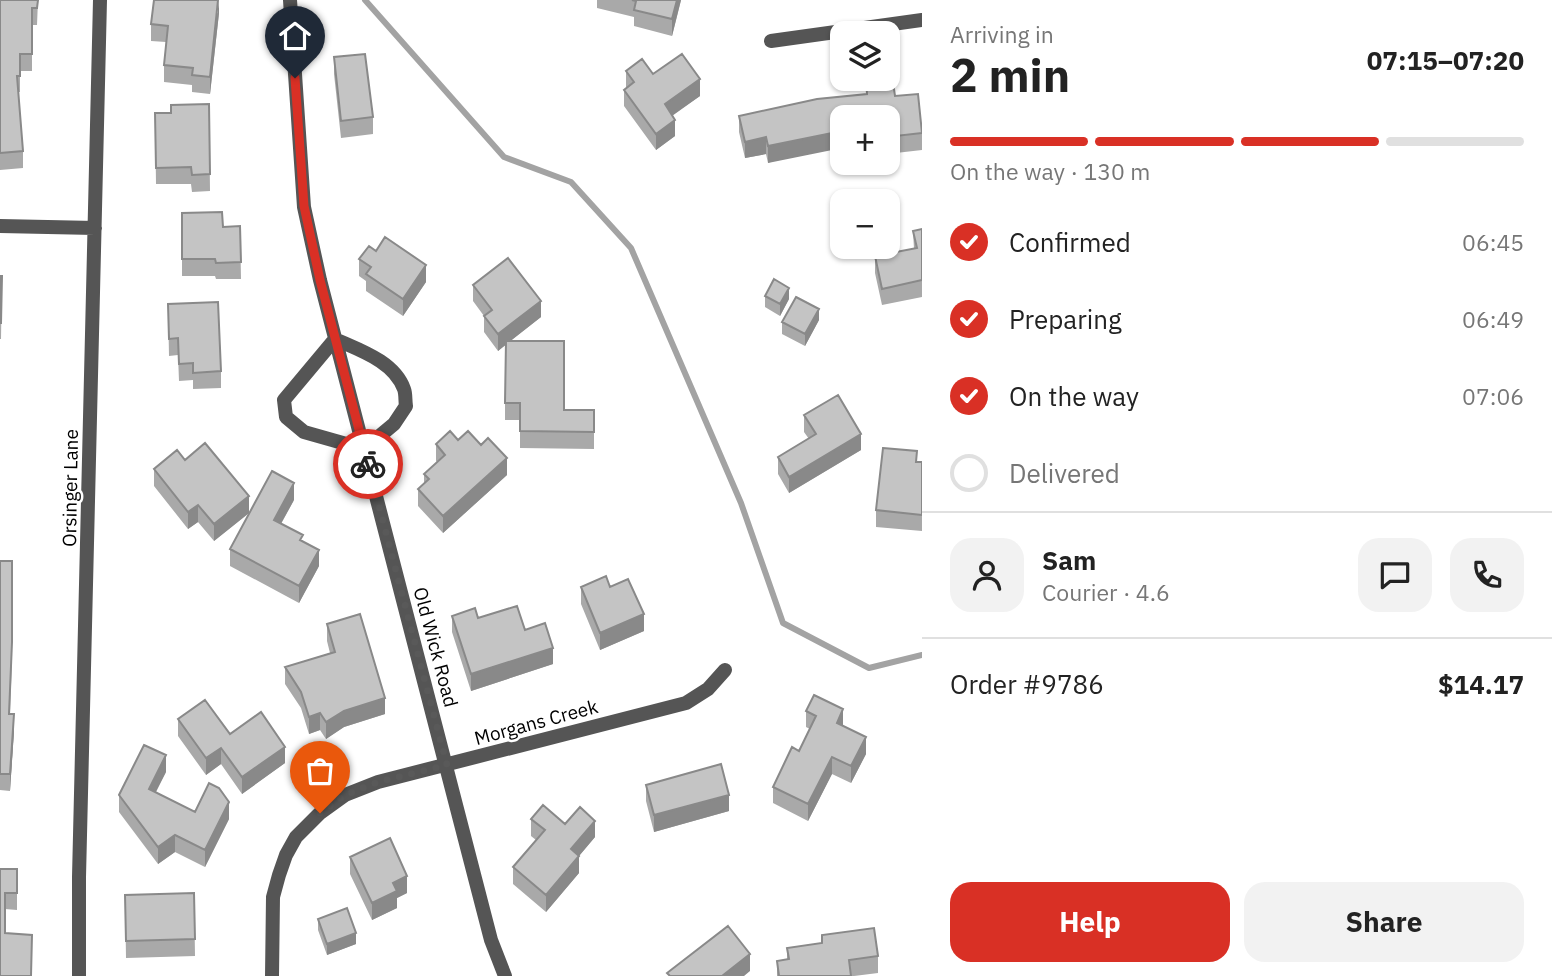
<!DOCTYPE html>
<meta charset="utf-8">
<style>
body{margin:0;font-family:"IBM Plex Sans",sans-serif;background:#f2f2f2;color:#222;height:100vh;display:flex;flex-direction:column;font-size:26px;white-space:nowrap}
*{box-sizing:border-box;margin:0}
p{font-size:23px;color:#767676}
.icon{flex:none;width:38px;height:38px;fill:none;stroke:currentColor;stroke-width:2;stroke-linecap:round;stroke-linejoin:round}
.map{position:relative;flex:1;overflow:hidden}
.details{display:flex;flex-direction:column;background:#fff;width:630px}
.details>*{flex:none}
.fabs{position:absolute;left:830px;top:21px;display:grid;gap:14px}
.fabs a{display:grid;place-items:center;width:70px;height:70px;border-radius:14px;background:#fff;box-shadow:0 2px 5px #0004;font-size:35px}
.pin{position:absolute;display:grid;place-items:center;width:60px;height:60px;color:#fff;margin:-72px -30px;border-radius:50% 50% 50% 0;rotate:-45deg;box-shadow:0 0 7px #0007}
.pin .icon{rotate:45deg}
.courier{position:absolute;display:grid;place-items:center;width:70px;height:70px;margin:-35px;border:5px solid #d93025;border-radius:50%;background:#fff;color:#222;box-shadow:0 2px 9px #0007}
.summary em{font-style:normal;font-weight:800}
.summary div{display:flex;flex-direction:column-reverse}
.summary{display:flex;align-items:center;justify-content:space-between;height:119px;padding:0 28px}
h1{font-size:46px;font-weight:800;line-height:52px}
.bar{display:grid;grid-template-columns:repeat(4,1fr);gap:10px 7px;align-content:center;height:84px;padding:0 28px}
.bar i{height:9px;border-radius:5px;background:#e0e0e0}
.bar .active{background:#d93025}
.bar p{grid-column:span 4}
.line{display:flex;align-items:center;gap:18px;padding:0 28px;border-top:2px solid #e0e0e0}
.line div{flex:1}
.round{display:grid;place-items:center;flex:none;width:74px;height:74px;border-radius:21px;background:#f2f2f2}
ol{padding:0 28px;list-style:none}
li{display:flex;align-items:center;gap:21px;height:77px}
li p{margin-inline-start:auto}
li .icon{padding:7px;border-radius:50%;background:#d93025;color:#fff;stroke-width:4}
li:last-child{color:#767676}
li i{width:38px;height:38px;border:4px solid #e0e0e0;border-radius:50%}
.cta{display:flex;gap:14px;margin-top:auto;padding:14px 28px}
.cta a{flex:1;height:80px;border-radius:21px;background:#d93025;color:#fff;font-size:28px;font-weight:800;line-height:80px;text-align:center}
.cta a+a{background:#f2f2f2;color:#222}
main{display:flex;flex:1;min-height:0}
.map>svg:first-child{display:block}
</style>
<main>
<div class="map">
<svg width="922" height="976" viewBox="0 0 922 976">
<rect width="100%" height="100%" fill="#fff"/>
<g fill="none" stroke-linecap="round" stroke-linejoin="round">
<path stroke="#a3a3a3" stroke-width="6" d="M365,0L504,157L571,182L631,248L741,503L783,623L869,668L922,655"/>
<path stroke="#555" stroke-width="14" d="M290,0L304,207L320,280L491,940L505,976
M771,41L922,20
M0,226L95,228
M335,339C359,350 394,361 404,389C406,394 405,401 406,406L394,424L364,449L304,432L286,417L284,400Z
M79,976V877L100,0
M272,976L273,897L279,875L286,855L296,837L320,813L345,795L378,782L686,703L708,689L725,670"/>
</g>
<path fill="#a9a9a9" d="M0,0H38L37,25H32V71H20V92H18L23,151V168L0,170Z
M597,0H681L672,36L634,26V17L597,8Z
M219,13L210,94L192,92V85L164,82V65L166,42L151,41V24Z
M334,57L373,117V134L341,138L334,74Z
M626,71L653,74L700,96L672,115L675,136L656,150L624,106V90L626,88Z
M866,79L895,96L922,129V150L887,154V117L768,163L766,154L745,158L739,132V116L866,94Z
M209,104L210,191L192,192L191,184H156L155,113H171Z
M182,213L223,227L240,226L241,279H216L215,276H182Z
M922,229V297L882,305L875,273V256L914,249L913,231Z
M359,259L426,282L403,316L366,291V281L359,276Z
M0,276H2L1,339H0Z
M473,285L541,317L510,341L564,410H594V449L520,448V420H505V345L498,351L484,332V316L473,301Z
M765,296L789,299L780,316L765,307Z
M168,304L221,371V388L193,389V380L179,381L178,355L169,356Z
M819,320L805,346L782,334V322Z
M804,415L861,450L789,493L778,474V457L809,439L804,432Z
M458,440L507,475L443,533L418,506V489L424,483V474L437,462L436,461V444Z
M185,460L249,513L214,541L198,522L188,529L154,486V469Z
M917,462H922V531L876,527V510Z
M294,500L281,524L303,541L319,566L299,603L230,566V549Z
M0,561L12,658L10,714L14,731L10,791L0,790Z
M581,587H610L644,631L600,650L581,604Z
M452,616L478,618L525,630L553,664L471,691L452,632Z
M327,624L385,714L344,727L326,739L320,730L309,734L301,708L285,684V667L330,653L327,641Z
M806,711L843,726L866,754L851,783L832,774L808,821L773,803V787L799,751L810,729L806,727Z
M178,719L230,734L285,763L242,794L221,764L206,775L178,736Z
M166,772L155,792L195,812L229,819L205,867L175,852L158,864L119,812V795Z
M646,785L729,811L654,832L646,801Z
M531,819L565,824L595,837L579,856V873L546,912L513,884V867L536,840L531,836Z
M350,857L407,893L397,898V908L372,920L350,874Z
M0,869H17V910L5,909V933L32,951L0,976Z
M194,893L195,956L126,958L125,895Z
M318,919L356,944L327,955L318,930Z
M822,935L878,956V973L854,976H777V961L787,960V948L822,944Z"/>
<path fill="#898989" d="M219,0V13L210,94V77Z
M677,0H681L672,36V19Z
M700,79V96L665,121V104Z
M675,120V136L656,150V134Z
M842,131V148L768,163V146Z
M766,137V154L745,158V142Z
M426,265V282L403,316V299Z
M789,288V299L780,316V304Z
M541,301V317L498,351V334Z
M819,309V320L805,346V334Z
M861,434V450L789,493V477Z
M507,458V475L443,533V516Z
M294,483V500L274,536V520Z
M249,496V513L214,541V524Z
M198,505V522L188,529V512Z
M319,550V566L299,603V586Z
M644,614V631L600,650V633Z
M553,648V664L471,691V674Z
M385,698V714L344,727L326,739V722L344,711Z
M843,709V726L837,723Z
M320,713V730L309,734V717Z
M14,714V731L10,791V774Z
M866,737V754L851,783V766Z
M285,747V763L242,794V777Z
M221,748V764L206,775V758Z
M166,755V772L149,806V789Z
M832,757V774L808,821V804Z
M729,795V811L654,832V815Z
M229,802V819L205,867V850Z
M595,821V837L579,856V873L546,912V895L571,849Z
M175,835V852L158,864V847Z
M407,876V893L397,898V908L372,920V903L393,883Z
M356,933V944L327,955V944Z
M750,954V971L744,976H722Z"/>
<path fill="#c4c4c4" stroke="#898989" stroke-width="2" d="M0,0H38L37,8H32V54H20V76H17L23,151L0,153Z
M154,0H218L210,77L192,75L193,68L164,65L168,26L151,24Z
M632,0H677L672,19L634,10L636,1Z
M365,54L373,117L341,121L334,57Z
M682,54L700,79L665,104L675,120L656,134L624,90L634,82L626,71L642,59L653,74Z
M887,75H892L895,96L918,94L922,133L887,137V117H842V131L768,146L766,137L745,142L739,116L817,99L867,94L866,79H887Z
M209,104L210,174L192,175L191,167L156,168L155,113H171V105Z
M222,212L223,227L240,226L241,262L216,263L215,259H182V213Z
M922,229V280L882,289L875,256L917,248L913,231Z
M385,237L426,265L403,299L366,274L371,267L359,259L369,246L376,251Z
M508,258L541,301L498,334L484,316L492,310L473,285Z
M0,276H2L1,323H0Z
M774,279L789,288L780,304L765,296Z
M796,297L819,309L805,334L782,322Z
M218,302L221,371L193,373V363L179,364L178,338L169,339L168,304Z
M506,341H564V410H594V432L520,431V403H505Z
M838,395L861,434L789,477L778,457L816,434L804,415Z
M450,431L458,440L468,431L481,445L488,438L507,458L443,516L418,489L429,479L424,474L445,455L436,444Z
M205,443L249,496L214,524L198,505L188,512L154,469L177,450L185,460Z
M883,448L917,451L916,462H922V515L876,510Z
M272,471L294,483L274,520L303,535L300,540L319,550L299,586L230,549Z
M0,561H12V642L9,714H14L10,774H0Z
M606,576L610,587L628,579L644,614L600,633L581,587Z
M517,606L525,630L545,623L553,648L471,674L452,616L475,608L478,618Z
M360,614L385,698L344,711L326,722L320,713L309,717L301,692L285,667L335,652L327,624Z
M814,695L843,709L837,723L866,737L851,766L832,757L808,804L773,787L792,747L799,751L816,716L806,711Z
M205,700L230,734L261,712L285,747L242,777L221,748L206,758L178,719Z
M144,745L166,755L149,789L195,812L209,783L219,788L229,802L205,850L175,835L158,847L119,795Z
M721,764L729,795L654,815L646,785Z
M543,805L565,824L580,807L595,821L571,849L579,856L546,895L513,867L545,830L531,819Z
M390,838L407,876L393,883L397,891L372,903L350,857Z
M0,869H17V893H5V933L32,935L31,976H0Z
M194,893L195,939L126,941L125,895Z
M347,908L356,933L327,944L318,919Z
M728,926L750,954L722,976H670L667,973Z
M874,928L878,956L849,960L851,976H779L777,961L789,959L787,948L822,943V935Z"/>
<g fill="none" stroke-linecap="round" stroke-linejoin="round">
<path stroke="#595959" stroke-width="7" stroke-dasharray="0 12.6" d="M320,813L345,795L378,782L447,765L368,464"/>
<path stroke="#d93025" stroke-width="9" d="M295,78L304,206L320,280L368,464"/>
</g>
<g text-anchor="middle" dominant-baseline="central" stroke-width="5" stroke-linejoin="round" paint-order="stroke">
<g font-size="19" fill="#000" stroke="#fff">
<text transform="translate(70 488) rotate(-89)">Orsinger Lane</text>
<text transform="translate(436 647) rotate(75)">Old Wick Road</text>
<text transform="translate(536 722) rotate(-15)">Morgans Creek</text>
</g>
</g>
</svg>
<div class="fabs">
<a><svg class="icon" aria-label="layers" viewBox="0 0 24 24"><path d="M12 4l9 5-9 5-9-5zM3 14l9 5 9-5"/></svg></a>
<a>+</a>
<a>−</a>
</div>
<div class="pin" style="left:320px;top:813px;background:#ea580c"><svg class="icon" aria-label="bag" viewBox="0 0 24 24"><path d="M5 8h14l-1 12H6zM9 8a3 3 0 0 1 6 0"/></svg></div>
<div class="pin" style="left:295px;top:78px;background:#1f2937"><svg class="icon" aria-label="home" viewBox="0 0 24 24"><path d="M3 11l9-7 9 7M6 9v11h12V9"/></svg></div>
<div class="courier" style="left:368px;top:464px"><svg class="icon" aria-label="bike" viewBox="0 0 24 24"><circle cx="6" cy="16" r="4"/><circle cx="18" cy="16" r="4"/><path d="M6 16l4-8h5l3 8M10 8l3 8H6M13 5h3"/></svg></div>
</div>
<section class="details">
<div class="summary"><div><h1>2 min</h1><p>Arriving in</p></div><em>07:15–07:20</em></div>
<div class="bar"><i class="active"></i><i class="active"></i><i class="active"></i><i></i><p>On the way · 130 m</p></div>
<ol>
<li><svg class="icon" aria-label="check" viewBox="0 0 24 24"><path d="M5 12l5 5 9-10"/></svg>Confirmed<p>06:45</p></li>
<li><svg class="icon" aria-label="check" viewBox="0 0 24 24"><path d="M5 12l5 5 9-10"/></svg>Preparing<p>06:49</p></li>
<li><svg class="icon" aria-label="check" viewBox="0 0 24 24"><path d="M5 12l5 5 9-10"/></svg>On the way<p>07:06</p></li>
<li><i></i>Delivered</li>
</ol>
<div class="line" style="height:126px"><a class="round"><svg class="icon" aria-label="person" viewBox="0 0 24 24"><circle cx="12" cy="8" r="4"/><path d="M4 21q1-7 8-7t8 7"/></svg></a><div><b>Sam</b><p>Courier · 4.6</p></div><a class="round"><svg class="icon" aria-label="chat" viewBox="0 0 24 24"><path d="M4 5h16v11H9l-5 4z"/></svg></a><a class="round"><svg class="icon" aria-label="phone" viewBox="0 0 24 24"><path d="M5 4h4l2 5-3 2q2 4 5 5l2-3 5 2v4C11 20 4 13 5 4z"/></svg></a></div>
<div class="line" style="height:91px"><div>Order #9786</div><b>$14.17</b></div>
<div class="cta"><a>Help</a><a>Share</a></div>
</section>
</main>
